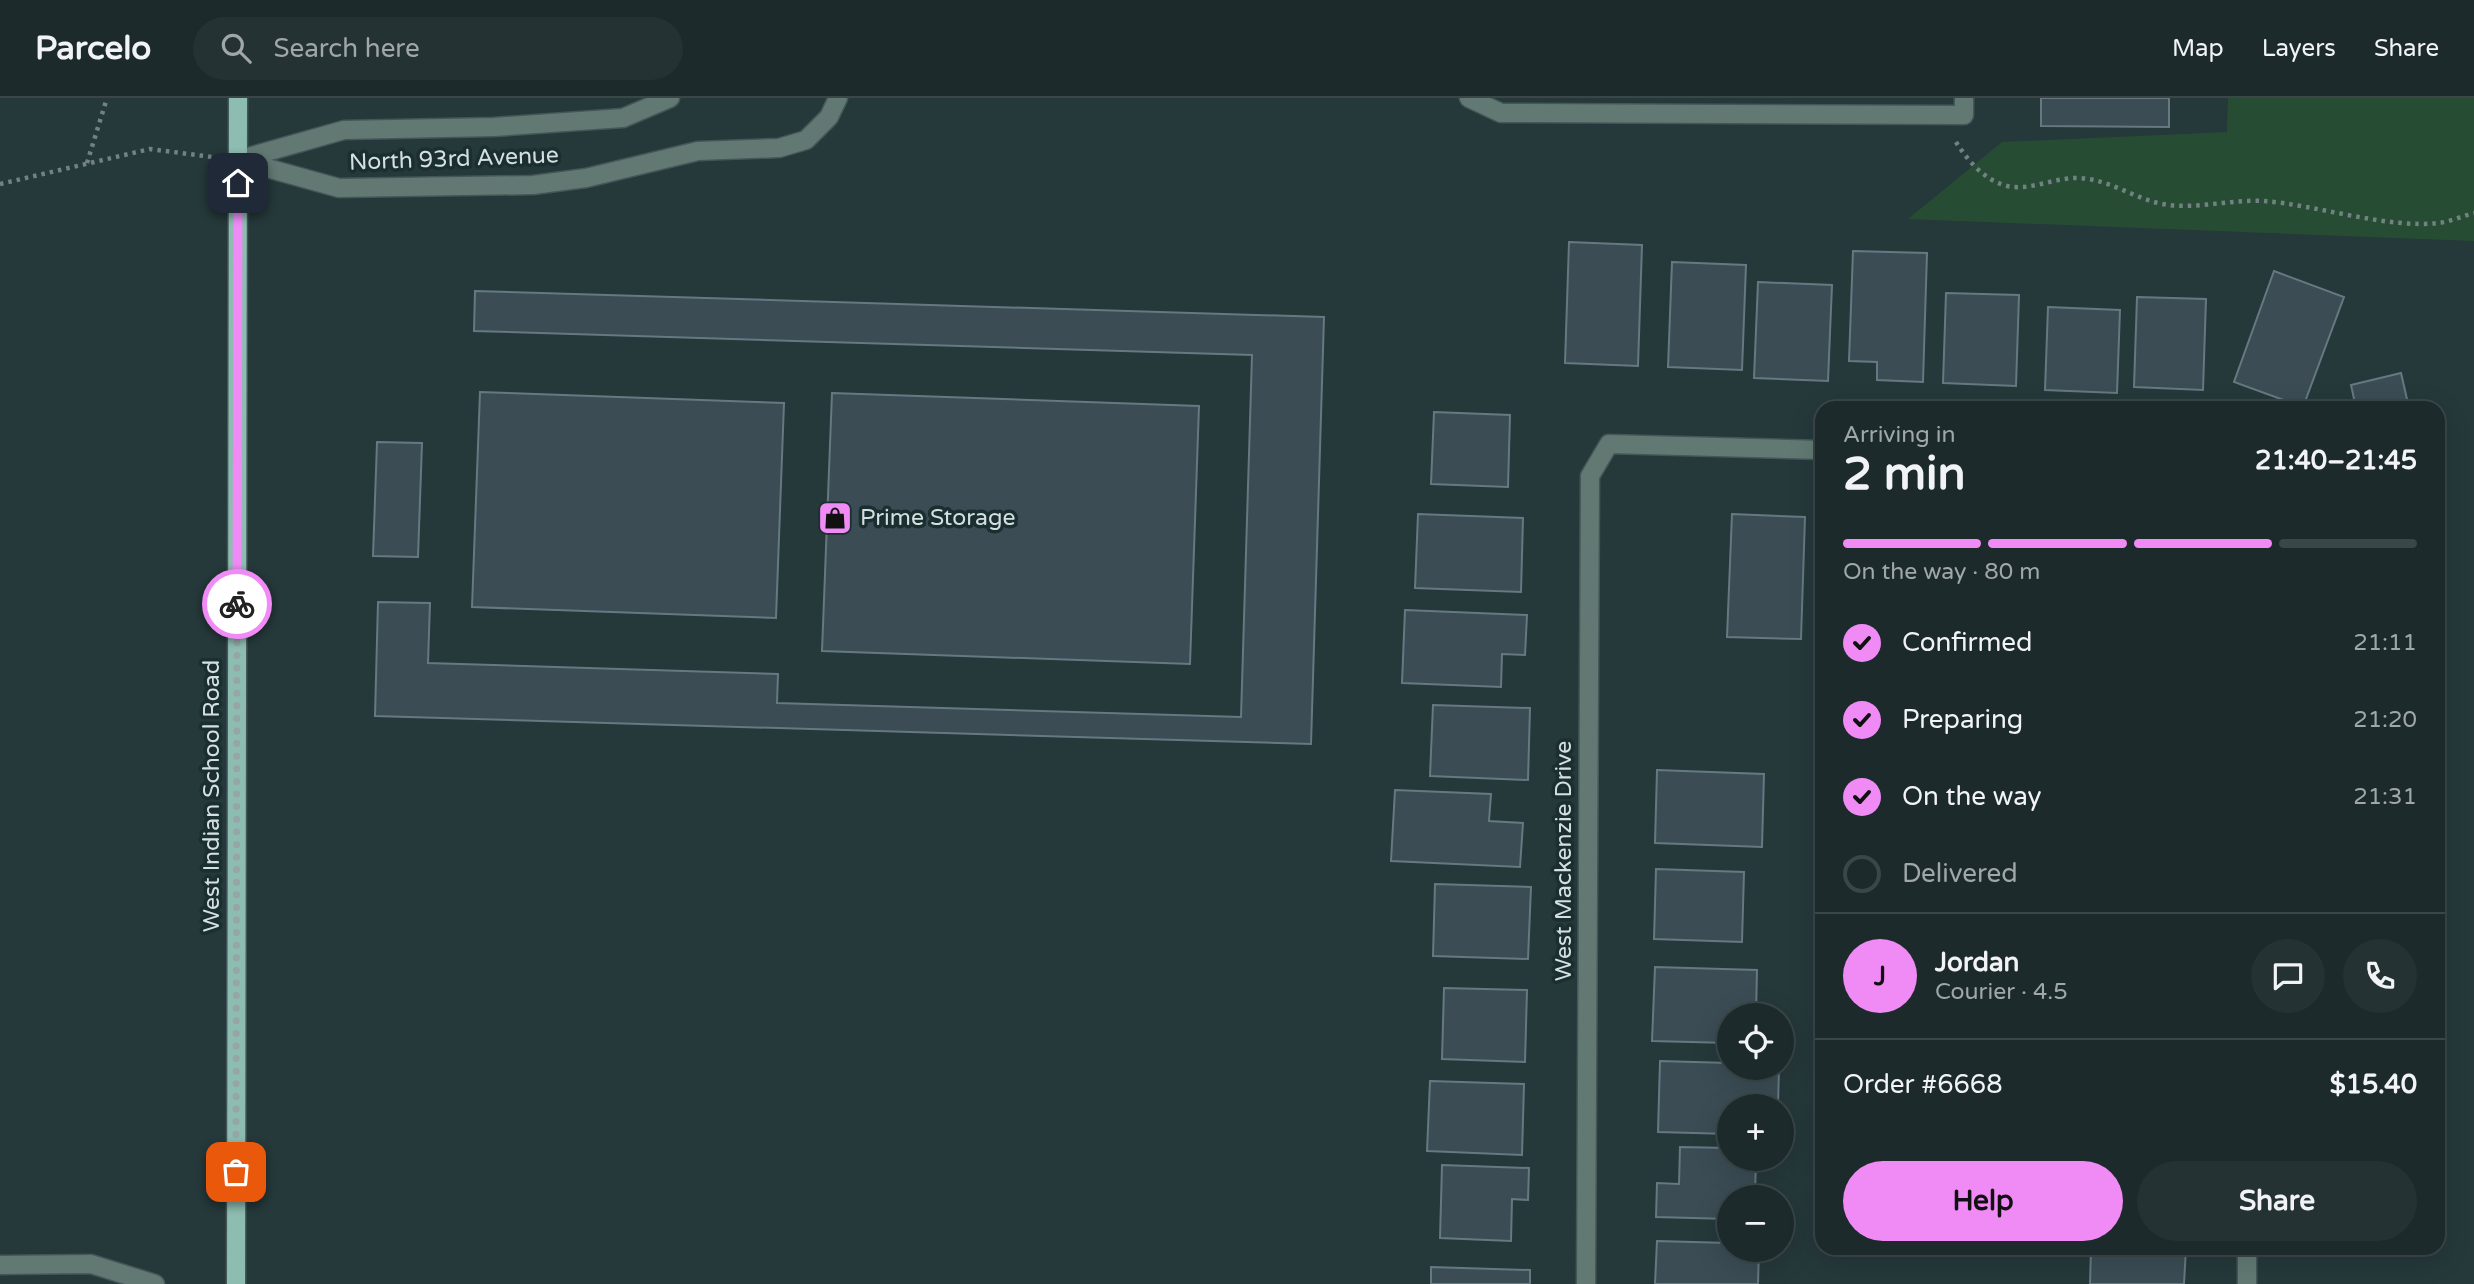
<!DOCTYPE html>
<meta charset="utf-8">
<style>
body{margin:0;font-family:"Varela Round",sans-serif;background:#253234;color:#f1f3f6;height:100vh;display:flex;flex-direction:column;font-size:26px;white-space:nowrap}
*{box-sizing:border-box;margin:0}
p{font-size:23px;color:#a0a7a9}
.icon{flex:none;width:38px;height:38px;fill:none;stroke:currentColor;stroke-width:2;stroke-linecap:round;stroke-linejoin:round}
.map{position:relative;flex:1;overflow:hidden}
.side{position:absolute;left:1815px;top:303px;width:630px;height:854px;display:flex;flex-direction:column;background:#1c2a2c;border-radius:21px;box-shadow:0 7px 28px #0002,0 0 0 2px #3a4648}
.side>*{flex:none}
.fabs{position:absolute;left:1717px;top:905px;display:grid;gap:14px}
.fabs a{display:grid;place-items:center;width:77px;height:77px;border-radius:50%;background:#1c2a2c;box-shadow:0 7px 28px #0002,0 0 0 2px #3a4648;font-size:35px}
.pin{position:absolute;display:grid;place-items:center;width:60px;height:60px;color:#fff;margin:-30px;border-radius:14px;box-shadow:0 4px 10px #0006}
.courier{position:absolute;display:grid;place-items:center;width:70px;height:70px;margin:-35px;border:5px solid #f08bf6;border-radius:50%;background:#fff;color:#222;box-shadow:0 2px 9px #0007}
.summary em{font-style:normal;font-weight:800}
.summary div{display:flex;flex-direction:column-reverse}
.summary{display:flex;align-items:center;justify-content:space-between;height:119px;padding:0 28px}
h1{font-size:46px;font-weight:800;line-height:52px}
.bar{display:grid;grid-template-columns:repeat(4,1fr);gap:10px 7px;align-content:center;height:84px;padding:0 28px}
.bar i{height:9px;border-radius:5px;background:#3a4648}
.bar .active{background:#f08bf6}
.bar p{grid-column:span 4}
.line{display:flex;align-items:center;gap:18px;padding:0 28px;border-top:2px solid #3a4648}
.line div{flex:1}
.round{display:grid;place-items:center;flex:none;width:74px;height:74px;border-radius:37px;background:#253234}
ol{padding:0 28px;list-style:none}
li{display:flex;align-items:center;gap:21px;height:77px}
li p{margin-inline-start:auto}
li .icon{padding:7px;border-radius:50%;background:#f08bf6;color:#111;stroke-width:4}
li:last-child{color:#a0a7a9}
li i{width:38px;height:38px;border:4px solid #3a4648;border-radius:50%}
.primary-button{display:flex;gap:14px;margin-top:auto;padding:14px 28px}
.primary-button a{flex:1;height:80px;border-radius:42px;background:#f08bf6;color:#111;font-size:28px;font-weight:800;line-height:80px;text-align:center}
.primary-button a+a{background:#253234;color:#f1f3f6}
header{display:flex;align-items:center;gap:42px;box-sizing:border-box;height:98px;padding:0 35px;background:#1c2a2c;border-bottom:2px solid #3a4648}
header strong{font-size:33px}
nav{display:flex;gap:38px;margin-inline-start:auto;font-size:24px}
.search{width:490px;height:63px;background:#253234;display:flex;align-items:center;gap:18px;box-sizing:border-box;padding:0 24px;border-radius:38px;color:#a0a7a9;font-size:26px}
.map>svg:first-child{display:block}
</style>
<header>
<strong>Parcelo</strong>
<div class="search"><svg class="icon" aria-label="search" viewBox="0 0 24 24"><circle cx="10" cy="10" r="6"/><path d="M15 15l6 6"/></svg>Search here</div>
<nav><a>Map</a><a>Layers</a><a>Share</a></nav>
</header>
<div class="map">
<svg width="2474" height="1186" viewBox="0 0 2474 1186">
<rect width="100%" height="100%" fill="#25383a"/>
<path fill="#264d34" d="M2228,0H2474V143L1908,121L2002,44L2227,34Z"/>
<path fill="#3b4c54" stroke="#667981" stroke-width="2" d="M2041,0H2169V29L2041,28Z
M1569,144L1642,147L1638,268L1565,265Z
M1853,153L1927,155L1923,284L1877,282V264L1849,263Z
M1672,164L1746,167L1742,272L1668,269Z
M2274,173L2344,199L2303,309L2234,284Z
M1758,184L1832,187L1828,283L1754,280Z
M475,193L1324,219L1311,646L375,618L378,504L430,505L428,565L778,576L777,605L1241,619L1252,257L474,233Z
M1946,195L2019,197L2016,288L1943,285Z
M2137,199L2206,201L2203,292L2134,289Z
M2048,209L2120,212L2117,295L2045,292Z
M2401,275L2409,310H2356L2351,287Z
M480,294L784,305L776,520L472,509Z
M832,295L1199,308L1190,566L822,553Z
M1434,314L1510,317L1508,389L1431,386Z
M377,344L422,345L418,459L373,458Z
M1418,416L1523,420L1521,494L1415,490Z
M1732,416L1805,419L1801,541L1727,539Z
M2438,420H2442L2439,494H2438Z
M1405,512L1527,517L1525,557L1502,556L1501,589L1402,585Z
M1433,607L1530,610L1528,682L1430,678Z
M1657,672L1764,676L1762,749L1655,745Z
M1395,692L1491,696L1489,723L1523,725L1520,769L1391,763Z
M1656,771L1744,774L1742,844L1654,841Z
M1435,786L1531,789L1528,861L1433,858Z
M1655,869L1757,872L1756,917H1729V945L1652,943Z
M1444,890L1527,892L1525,964L1442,961Z
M1660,963L1729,965V970H1779L1778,1008H1729V1036L1658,1034Z
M1430,983L1524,986L1522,1057L1427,1053Z
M1680,1049L1729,1050V1060H1756L1755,1099H1729V1121L1656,1119L1657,1085L1679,1086Z
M1442,1067L1529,1070L1528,1102L1512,1101L1511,1143L1440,1140Z
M1657,1143L1729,1145V1152H1759L1758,1186H1655Z
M2091,1150H2186L2184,1186H2090Z
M1431,1169L1530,1172V1186H1431Z"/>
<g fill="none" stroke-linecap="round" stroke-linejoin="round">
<g stroke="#445658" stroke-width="21">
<path id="minor" d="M1469,0L1501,15L1964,17V0
M238,62L339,90L533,87L586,80L698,53L779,50L806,42L829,19L838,0
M238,62L344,32L494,29L623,20L670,0
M2247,1150V1186
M0,1167L91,1166L155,1186
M1586,1186L1590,378L1609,346L1822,352"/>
</g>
<g stroke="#445658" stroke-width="21">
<path id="major" d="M236,1186L238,0"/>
</g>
<path stroke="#728283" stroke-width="4.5" stroke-dasharray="3.5 5" stroke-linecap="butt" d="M1956,44C1968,63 1984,82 2007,88C2030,93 2053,80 2076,80C2107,80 2133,100 2162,106C2196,112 2230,101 2264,103C2316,107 2389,131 2438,125C2450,124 2462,118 2474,115
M87,65L107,0
M0,86L150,51L212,59"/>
<use href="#minor" stroke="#627973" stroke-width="18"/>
<use href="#major" stroke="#8dbcb1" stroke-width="18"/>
</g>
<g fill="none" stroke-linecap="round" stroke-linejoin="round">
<path stroke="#96a5a6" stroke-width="7" stroke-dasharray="0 12.6" d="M236,1074L237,506"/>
<path stroke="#f08bf6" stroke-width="9" d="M237,506L238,85"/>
</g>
<defs>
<g id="shop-square" transform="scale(1.75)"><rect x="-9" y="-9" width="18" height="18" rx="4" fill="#f08bf6" stroke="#1b2e30"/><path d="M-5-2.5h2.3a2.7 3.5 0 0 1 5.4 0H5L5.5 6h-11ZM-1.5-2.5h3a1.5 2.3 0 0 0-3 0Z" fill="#111"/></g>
</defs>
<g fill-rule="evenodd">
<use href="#shop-square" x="835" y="420"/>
</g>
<g text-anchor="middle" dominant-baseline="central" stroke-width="7" stroke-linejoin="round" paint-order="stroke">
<g font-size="23" fill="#d3dfe0" stroke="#1b2e30">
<text transform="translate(454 61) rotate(-2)">North 93rd Avenue</text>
<text transform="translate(212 698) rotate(-90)">West Indian School Road</text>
<text transform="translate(1564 763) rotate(-90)">West Mackenzie Drive</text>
</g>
<g font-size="23" fill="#d3dfe0" stroke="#1b2e30" text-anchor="start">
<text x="860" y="420">Prime Storage</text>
</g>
</g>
</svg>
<div class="fabs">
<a><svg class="icon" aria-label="locate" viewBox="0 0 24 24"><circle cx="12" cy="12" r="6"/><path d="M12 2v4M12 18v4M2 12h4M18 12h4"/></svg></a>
<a>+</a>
<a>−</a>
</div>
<div class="pin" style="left:236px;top:1074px;background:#ea580c"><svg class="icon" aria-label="bag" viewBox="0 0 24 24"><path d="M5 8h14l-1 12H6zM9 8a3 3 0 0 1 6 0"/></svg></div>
<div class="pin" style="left:238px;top:85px;background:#1f2937"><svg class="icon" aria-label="home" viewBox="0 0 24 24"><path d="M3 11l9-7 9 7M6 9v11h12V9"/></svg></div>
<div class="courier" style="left:237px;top:506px"><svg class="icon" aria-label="bike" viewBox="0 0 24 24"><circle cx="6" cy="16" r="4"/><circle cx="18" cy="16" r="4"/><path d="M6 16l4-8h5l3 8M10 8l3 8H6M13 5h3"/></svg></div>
<section class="side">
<div class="summary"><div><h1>2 min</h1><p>Arriving in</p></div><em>21:40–21:45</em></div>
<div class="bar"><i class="active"></i><i class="active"></i><i class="active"></i><i></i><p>On the way · 80 m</p></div>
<ol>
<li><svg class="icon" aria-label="check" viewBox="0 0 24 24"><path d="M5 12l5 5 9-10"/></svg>Confirmed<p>21:11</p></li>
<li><svg class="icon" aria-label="check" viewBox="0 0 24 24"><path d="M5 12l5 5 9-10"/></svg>Preparing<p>21:20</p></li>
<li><svg class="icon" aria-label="check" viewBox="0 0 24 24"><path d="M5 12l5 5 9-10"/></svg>On the way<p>21:31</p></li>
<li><i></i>Delivered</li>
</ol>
<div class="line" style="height:126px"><b class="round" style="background:#f08bf6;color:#111">J</b><div><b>Jordan</b><p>Courier · 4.5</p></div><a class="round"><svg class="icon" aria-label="chat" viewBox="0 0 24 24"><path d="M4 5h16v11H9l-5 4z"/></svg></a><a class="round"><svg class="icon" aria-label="phone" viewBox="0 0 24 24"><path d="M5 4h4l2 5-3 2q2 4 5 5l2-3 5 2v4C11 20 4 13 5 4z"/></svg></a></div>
<div class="line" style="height:91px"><div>Order #6668</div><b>$15.40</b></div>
<div class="primary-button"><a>Help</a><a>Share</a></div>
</section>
</div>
